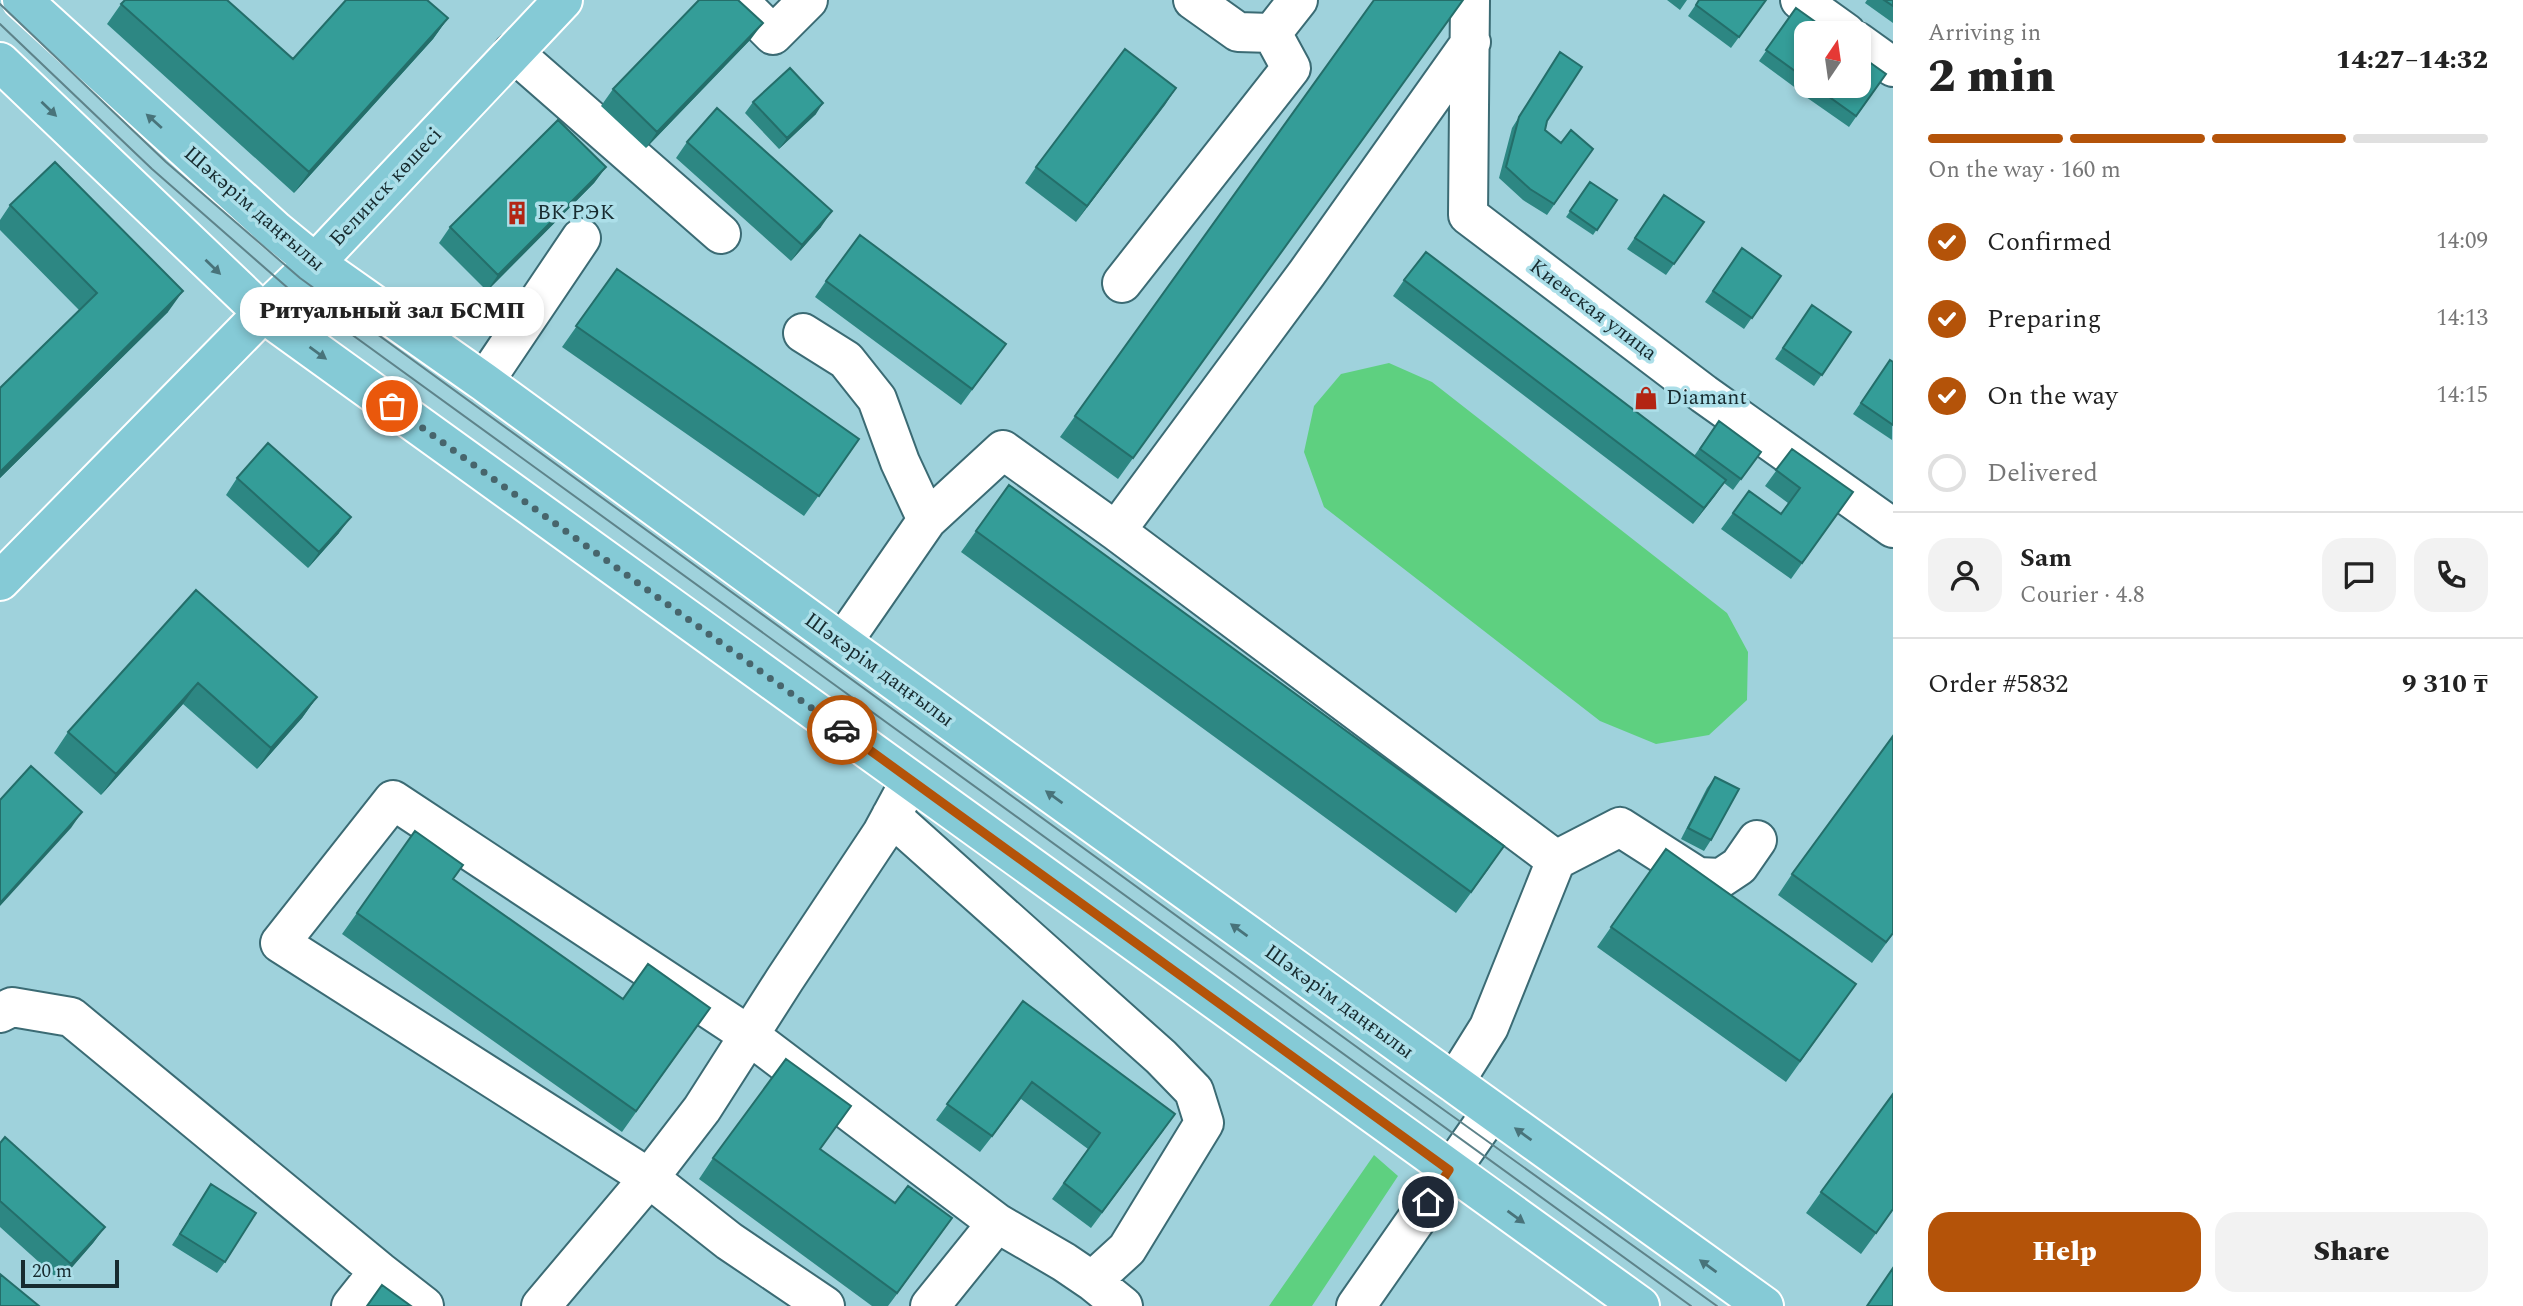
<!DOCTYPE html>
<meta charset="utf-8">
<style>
body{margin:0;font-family:Spectral,serif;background:#f2f2f2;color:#222;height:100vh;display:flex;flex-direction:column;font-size:26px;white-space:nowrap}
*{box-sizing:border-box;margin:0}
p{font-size:23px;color:#767676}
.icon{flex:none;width:38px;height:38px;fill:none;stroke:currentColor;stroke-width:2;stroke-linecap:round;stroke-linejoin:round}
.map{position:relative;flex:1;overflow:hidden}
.side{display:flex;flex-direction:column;background:#fff;width:630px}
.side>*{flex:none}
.needle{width:46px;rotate:13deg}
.buttons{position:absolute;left:1794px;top:21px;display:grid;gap:14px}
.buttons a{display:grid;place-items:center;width:77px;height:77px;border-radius:14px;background:#fff;box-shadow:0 4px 10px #0003;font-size:35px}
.scale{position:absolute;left:21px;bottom:18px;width:98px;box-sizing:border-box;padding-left:7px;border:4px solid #172b2f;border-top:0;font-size:19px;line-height:24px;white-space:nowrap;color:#172b2f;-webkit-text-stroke:5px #acdfe9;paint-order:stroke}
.pin{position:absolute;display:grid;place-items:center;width:60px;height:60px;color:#fff;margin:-30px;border:4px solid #fff;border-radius:50%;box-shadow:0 2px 7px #0007}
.courier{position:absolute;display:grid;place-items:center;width:70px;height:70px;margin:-35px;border:5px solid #b45309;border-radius:50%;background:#fff;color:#222;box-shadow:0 2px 9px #0007}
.bubble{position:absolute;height:49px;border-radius:21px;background:#fff;box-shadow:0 4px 10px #0003;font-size:23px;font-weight:800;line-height:49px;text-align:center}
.headline em{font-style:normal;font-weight:800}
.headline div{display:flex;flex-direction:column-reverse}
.headline{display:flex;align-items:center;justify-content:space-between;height:119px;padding:0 35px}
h1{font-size:46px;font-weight:800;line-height:52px}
.bar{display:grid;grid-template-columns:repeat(4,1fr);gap:10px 7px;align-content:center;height:84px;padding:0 35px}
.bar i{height:9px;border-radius:5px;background:#e0e0e0}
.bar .current{background:#b45309}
.bar p{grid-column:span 4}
.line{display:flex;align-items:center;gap:18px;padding:0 35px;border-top:2px solid #e0e0e0}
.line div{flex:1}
.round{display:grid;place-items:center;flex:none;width:74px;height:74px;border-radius:21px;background:#f2f2f2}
ol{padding:0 35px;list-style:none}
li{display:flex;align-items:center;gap:21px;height:77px}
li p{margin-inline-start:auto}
li .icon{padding:7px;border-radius:50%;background:#b45309;color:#fff;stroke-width:4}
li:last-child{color:#767676}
li i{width:38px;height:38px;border:4px solid #e0e0e0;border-radius:50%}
.cta{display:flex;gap:14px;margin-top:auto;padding:14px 35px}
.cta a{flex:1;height:80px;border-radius:21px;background:#b45309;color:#fff;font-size:28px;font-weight:800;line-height:80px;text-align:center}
.cta a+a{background:#f2f2f2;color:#222}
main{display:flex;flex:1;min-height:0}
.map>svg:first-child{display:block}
</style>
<main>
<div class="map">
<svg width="1893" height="1306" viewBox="0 0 1893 1306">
<rect width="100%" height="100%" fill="#9fd2dc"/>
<path fill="#5ed080" d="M1389,363L1432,382L1727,613L1748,652L1747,700L1709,735L1656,744L1600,721L1324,507L1304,452L1314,406L1341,374Z
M1374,1155L1398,1176L1312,1306H1269Z"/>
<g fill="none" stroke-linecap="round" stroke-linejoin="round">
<g stroke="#3b6b74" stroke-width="42">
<path id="minor" d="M738,0L773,35L808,0
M1193,0L1238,32L1272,33L1298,0
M1470,0L1468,215L1704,394L1893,528
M1800,0L1846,33
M1858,42L1893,67
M513,52L721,234
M1122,283L1291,68L1272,33
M803,333L846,360L877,399L900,462L927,520
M484,382L581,238
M1116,531L1556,860L1620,827L1698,877L1721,878L1739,866L1757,840
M842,643L927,520L1003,450L1116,531L1307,273L1471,42
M0,1013L12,1007L71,1017L379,1271
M1454,1083L1489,1027L1556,860
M1092,1281L1123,1306
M351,1306L379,1271L424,1306
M541,1306L649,1178L280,943L393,800L750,1036L997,1223L1064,1262L1092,1281L1127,1249L1204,1123L1194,1091L1161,1057L891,816
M825,1306L729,1241L649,1178L702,1109L785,979L882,833L902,796
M930,1306L997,1223
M1356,1306L1492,1111"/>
</g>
<g stroke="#fff" stroke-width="42">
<path id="major" d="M22,0L276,231L315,263L484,382L842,643L1764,1306
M0,62L263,313L1640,1306
M0,581L263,313L315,263L563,0"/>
</g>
<use href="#minor" stroke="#fff" stroke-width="38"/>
<use href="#major" stroke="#85cad6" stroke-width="38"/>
<path stroke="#5e838a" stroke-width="2" d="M0,4L166,162L300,278L1398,1077L1717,1306
M0,24L152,169L289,289L1691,1306"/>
</g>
<path fill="#2d8783" d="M1374,0H1463L1118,479L1060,437Z
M1667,0H1687L1680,10Z
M1699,0H1766L1731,48L1688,16Z
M1867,0H1893V23L1865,3Z
M121,4L293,59L448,18L433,39L294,193L107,24Z
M1796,8L1806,33V85L1801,92L1759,61Z
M751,39L646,148L601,106L613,89Z
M1560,52L1545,130L1561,143L1593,149L1547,215L1523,200L1499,178L1512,128Z
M1886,74L1849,127L1806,97L1814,86Z
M1176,88L1076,222L1025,183L1036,167Z
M753,102L816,114L779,149L745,113Z
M687,142L821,227L791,261L676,158Z
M606,167L594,183L487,291L439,243L450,227Z
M1590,182L1617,200L1593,235L1566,217Z
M1664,195L1704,222L1666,275L1627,249Z
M10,205L168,312L0,478V388L79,310L0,230V220Z
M1742,248L1781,276L1744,329L1705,302Z
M617,269L859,439L804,516L562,347Z
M1404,280L1694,456L1719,421L1761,452L1733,490L1724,483L1693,524L1393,296Z
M826,281L1006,344L961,405L815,297Z
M1812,305L1851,332L1814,386L1775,359Z
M1890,360L1893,362L1892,440L1853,414Z
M1792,449L1853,492L1791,579L1721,529L1749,491L1781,514L1788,503L1765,486Z
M237,478L339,533L308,568L226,495Z
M976,531L1490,867L1456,913L961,552Z
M196,590L317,697L302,718L257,769L183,704L101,795L54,753L68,732Z
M1715,777L1711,840L1704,851L1681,839L1707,788Z
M415,831L453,879L623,999L710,1008L622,1132L342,934Z
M1666,849L1856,984L1786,1082L1597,947Z
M1792,874L1893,934L1872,963L1778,895Z
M1023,1001L1164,1130L1091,1228L1052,1199L1088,1149L1021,1099L980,1152L936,1120Z
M851,1106L820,1149L895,1203L952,1218L888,1306H872L699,1179L713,1158Z
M0,1143L105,1227L93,1243L60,1281L0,1227Z
M211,1184L225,1262L217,1273L172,1245Z
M1821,1192L1893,1210L1861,1254L1806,1213Z"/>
<path fill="#246e6a" d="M448,18L433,39L294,193L309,172Z
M763,23L751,39L646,148L657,132Z
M1176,88L1165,105L1076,222L1087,206Z
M823,103L816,114L779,149L787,138Z
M606,167L594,183L487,291L498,275Z
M832,211L821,227L791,261L802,245Z
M183,291L168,312L0,478V472Z
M1726,480L1715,496L1693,524L1704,508Z
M351,517L339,533L308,568L319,552Z
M198,683L183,704L101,795L116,774Z
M317,697L302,718L257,769L271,748Z
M82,812L71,828L0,906V903Z
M952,1218L937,1239L888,1306L897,1293Z
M105,1227L93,1243L60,1281L71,1264Z"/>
<path fill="#349d98" stroke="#246e6a" stroke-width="2" d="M125,0H227L293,59L346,0H427L448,18L309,172L121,4Z
M699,0H738L763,23L657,132L613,89Z
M1374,0H1463L1133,458L1075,416Z
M1699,0H1766L1739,37L1696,5Z
M1884,0H1893V6Z
M1796,8L1831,33H1806V79L1766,50Z
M1125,49L1176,88L1087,206L1036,167Z
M1560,52L1582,67L1547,121L1545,130L1561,143L1571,130L1593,149L1554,204L1530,189L1506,167L1519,117Z
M1858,54L1886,74L1856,116L1814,86H1858Z
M790,68L823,103L787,138L753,102Z
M717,108L832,211L802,245L687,142Z
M558,120L606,167L498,275L450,227Z
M55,162L183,291L0,472V388L97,293L10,205Z
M1590,182L1617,200L1597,230L1570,211Z
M1664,195L1704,222L1674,264L1635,238Z
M860,235L1006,344L972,389L826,281Z
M1742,248L1781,276L1752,318L1713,291Z
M1426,252L1726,480L1704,508L1404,280Z
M617,269L859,439L819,496L576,326Z
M1812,305L1851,332L1822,375L1783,348Z
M1890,360L1893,362V425L1861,403Z
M1719,421L1761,452L1741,479L1700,449Z
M268,443L351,517L319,552L237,478Z
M1792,449L1853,492L1802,563L1733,513L1749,491L1781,514L1800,488L1776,470Z
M1009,485L1504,846L1471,892L976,531Z
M196,590L317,697L271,748L198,683L116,774L68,732Z
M1893,736V933L1886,942L1792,874Z
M31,766L82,812L0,903V800Z
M1715,777L1739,789L1711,840L1688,828Z
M415,831L463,865L453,879L623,999L648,964L710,1008L636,1111L357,913Z
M1666,849L1856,984L1800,1061L1611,927Z
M1023,1001L1175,1114L1102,1212L1064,1183L1100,1133L1032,1082L992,1136L947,1104Z
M786,1059L851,1106L820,1149L895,1203L908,1186L952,1218L897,1293L713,1158Z
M1893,1094V1209L1876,1233L1821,1192Z
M5,1137L105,1227L71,1264L0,1201V1143Z
M211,1184L256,1213L225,1262L180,1234Z
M1893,1268V1306H1867Z
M0,1274L39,1306H0Z
M382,1285L411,1306H367Z"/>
<defs><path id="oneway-solid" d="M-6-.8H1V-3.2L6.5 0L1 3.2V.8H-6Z" transform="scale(1.75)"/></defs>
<g fill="#48737a">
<use href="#oneway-solid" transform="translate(49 109) rotate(44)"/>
<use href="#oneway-solid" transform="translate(154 121) rotate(-138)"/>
<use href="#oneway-solid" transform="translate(213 267) rotate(44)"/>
<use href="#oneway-solid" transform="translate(318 353) rotate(36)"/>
<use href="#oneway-solid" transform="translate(1054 797) rotate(-144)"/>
<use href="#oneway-solid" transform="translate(1239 930) rotate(-144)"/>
<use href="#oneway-solid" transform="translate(1523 1134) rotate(-144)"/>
<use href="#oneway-solid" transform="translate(1516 1217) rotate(36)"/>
<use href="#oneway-solid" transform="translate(1708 1266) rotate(-144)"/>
</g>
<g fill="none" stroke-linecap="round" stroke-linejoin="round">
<path stroke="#47656c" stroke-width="7" stroke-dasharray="0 12.6" d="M392,406L842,730"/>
<path stroke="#b45309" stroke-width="9" d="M842,730L1449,1170L1428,1202"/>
</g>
<defs>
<g id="building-bare" transform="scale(1.89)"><path d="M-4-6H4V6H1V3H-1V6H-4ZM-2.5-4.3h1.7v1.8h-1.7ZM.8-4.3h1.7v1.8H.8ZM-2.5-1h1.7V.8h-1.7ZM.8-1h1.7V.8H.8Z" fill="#b32513" stroke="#acdfe9" stroke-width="2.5" paint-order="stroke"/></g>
<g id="shop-bare" transform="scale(1.89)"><path d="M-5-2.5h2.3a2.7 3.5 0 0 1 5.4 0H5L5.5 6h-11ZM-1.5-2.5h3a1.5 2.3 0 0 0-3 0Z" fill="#b32513" stroke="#acdfe9" stroke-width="2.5" paint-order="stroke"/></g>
</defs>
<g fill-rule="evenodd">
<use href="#building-bare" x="517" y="213"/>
<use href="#shop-bare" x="1646" y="398"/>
</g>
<g text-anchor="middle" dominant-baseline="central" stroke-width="7" stroke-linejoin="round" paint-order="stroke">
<g font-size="21" fill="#172b2f" stroke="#acdfe9">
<text transform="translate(386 187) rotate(-47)">Белинск көшесі</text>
<text transform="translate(254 209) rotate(41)">Шәкәрім даңғылы</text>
<text transform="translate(1593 310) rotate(37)">Киевская улица</text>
<text transform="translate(879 670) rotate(36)">Шәкәрім даңғылы</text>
<text transform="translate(1339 1002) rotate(36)">Шәкәрім даңғылы</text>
</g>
<g font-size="21" fill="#172b2f" stroke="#acdfe9" text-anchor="start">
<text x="537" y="213">ВК РЭК</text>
<text x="1666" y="398">Diamant</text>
</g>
</g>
</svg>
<div class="buttons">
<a><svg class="needle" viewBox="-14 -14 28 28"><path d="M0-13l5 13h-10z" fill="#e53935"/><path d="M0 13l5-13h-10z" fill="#767676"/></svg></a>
</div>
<div class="scale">20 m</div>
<div class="pin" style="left:392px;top:406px;background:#ea580c"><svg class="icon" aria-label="bag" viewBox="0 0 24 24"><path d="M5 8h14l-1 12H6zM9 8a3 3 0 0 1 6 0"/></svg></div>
<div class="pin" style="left:1428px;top:1202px;background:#1f2937"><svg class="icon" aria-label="home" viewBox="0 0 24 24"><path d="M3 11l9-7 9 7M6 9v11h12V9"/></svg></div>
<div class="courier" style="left:842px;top:730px"><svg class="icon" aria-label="car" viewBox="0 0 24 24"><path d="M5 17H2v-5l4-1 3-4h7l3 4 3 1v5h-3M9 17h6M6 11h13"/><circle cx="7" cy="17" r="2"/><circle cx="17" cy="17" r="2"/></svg></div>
<div class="bubble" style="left:240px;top:287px;width:304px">Ритуальный зал БСМП</div>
</div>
<section class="side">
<div class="headline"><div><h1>2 min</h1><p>Arriving in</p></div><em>14:27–14:32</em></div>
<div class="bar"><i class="current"></i><i class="current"></i><i class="current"></i><i></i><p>On the way · 160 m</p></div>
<ol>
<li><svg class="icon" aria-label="check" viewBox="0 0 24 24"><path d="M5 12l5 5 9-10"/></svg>Confirmed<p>14:09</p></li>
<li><svg class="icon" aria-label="check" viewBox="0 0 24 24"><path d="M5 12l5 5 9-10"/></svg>Preparing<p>14:13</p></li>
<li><svg class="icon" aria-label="check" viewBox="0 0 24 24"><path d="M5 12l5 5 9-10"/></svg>On the way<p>14:15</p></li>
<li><i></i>Delivered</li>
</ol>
<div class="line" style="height:126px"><a class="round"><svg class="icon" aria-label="person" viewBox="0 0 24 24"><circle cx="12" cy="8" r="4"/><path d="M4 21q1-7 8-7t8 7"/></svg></a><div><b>Sam</b><p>Courier · 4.8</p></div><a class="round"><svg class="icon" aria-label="chat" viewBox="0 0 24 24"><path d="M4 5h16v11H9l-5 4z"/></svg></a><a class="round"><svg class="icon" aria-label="phone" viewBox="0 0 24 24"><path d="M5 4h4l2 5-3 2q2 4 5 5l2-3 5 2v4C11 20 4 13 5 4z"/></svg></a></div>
<div class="line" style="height:91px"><div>Order #5832</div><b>9 310 ₸</b></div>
<div class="cta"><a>Help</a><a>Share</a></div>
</section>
</main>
